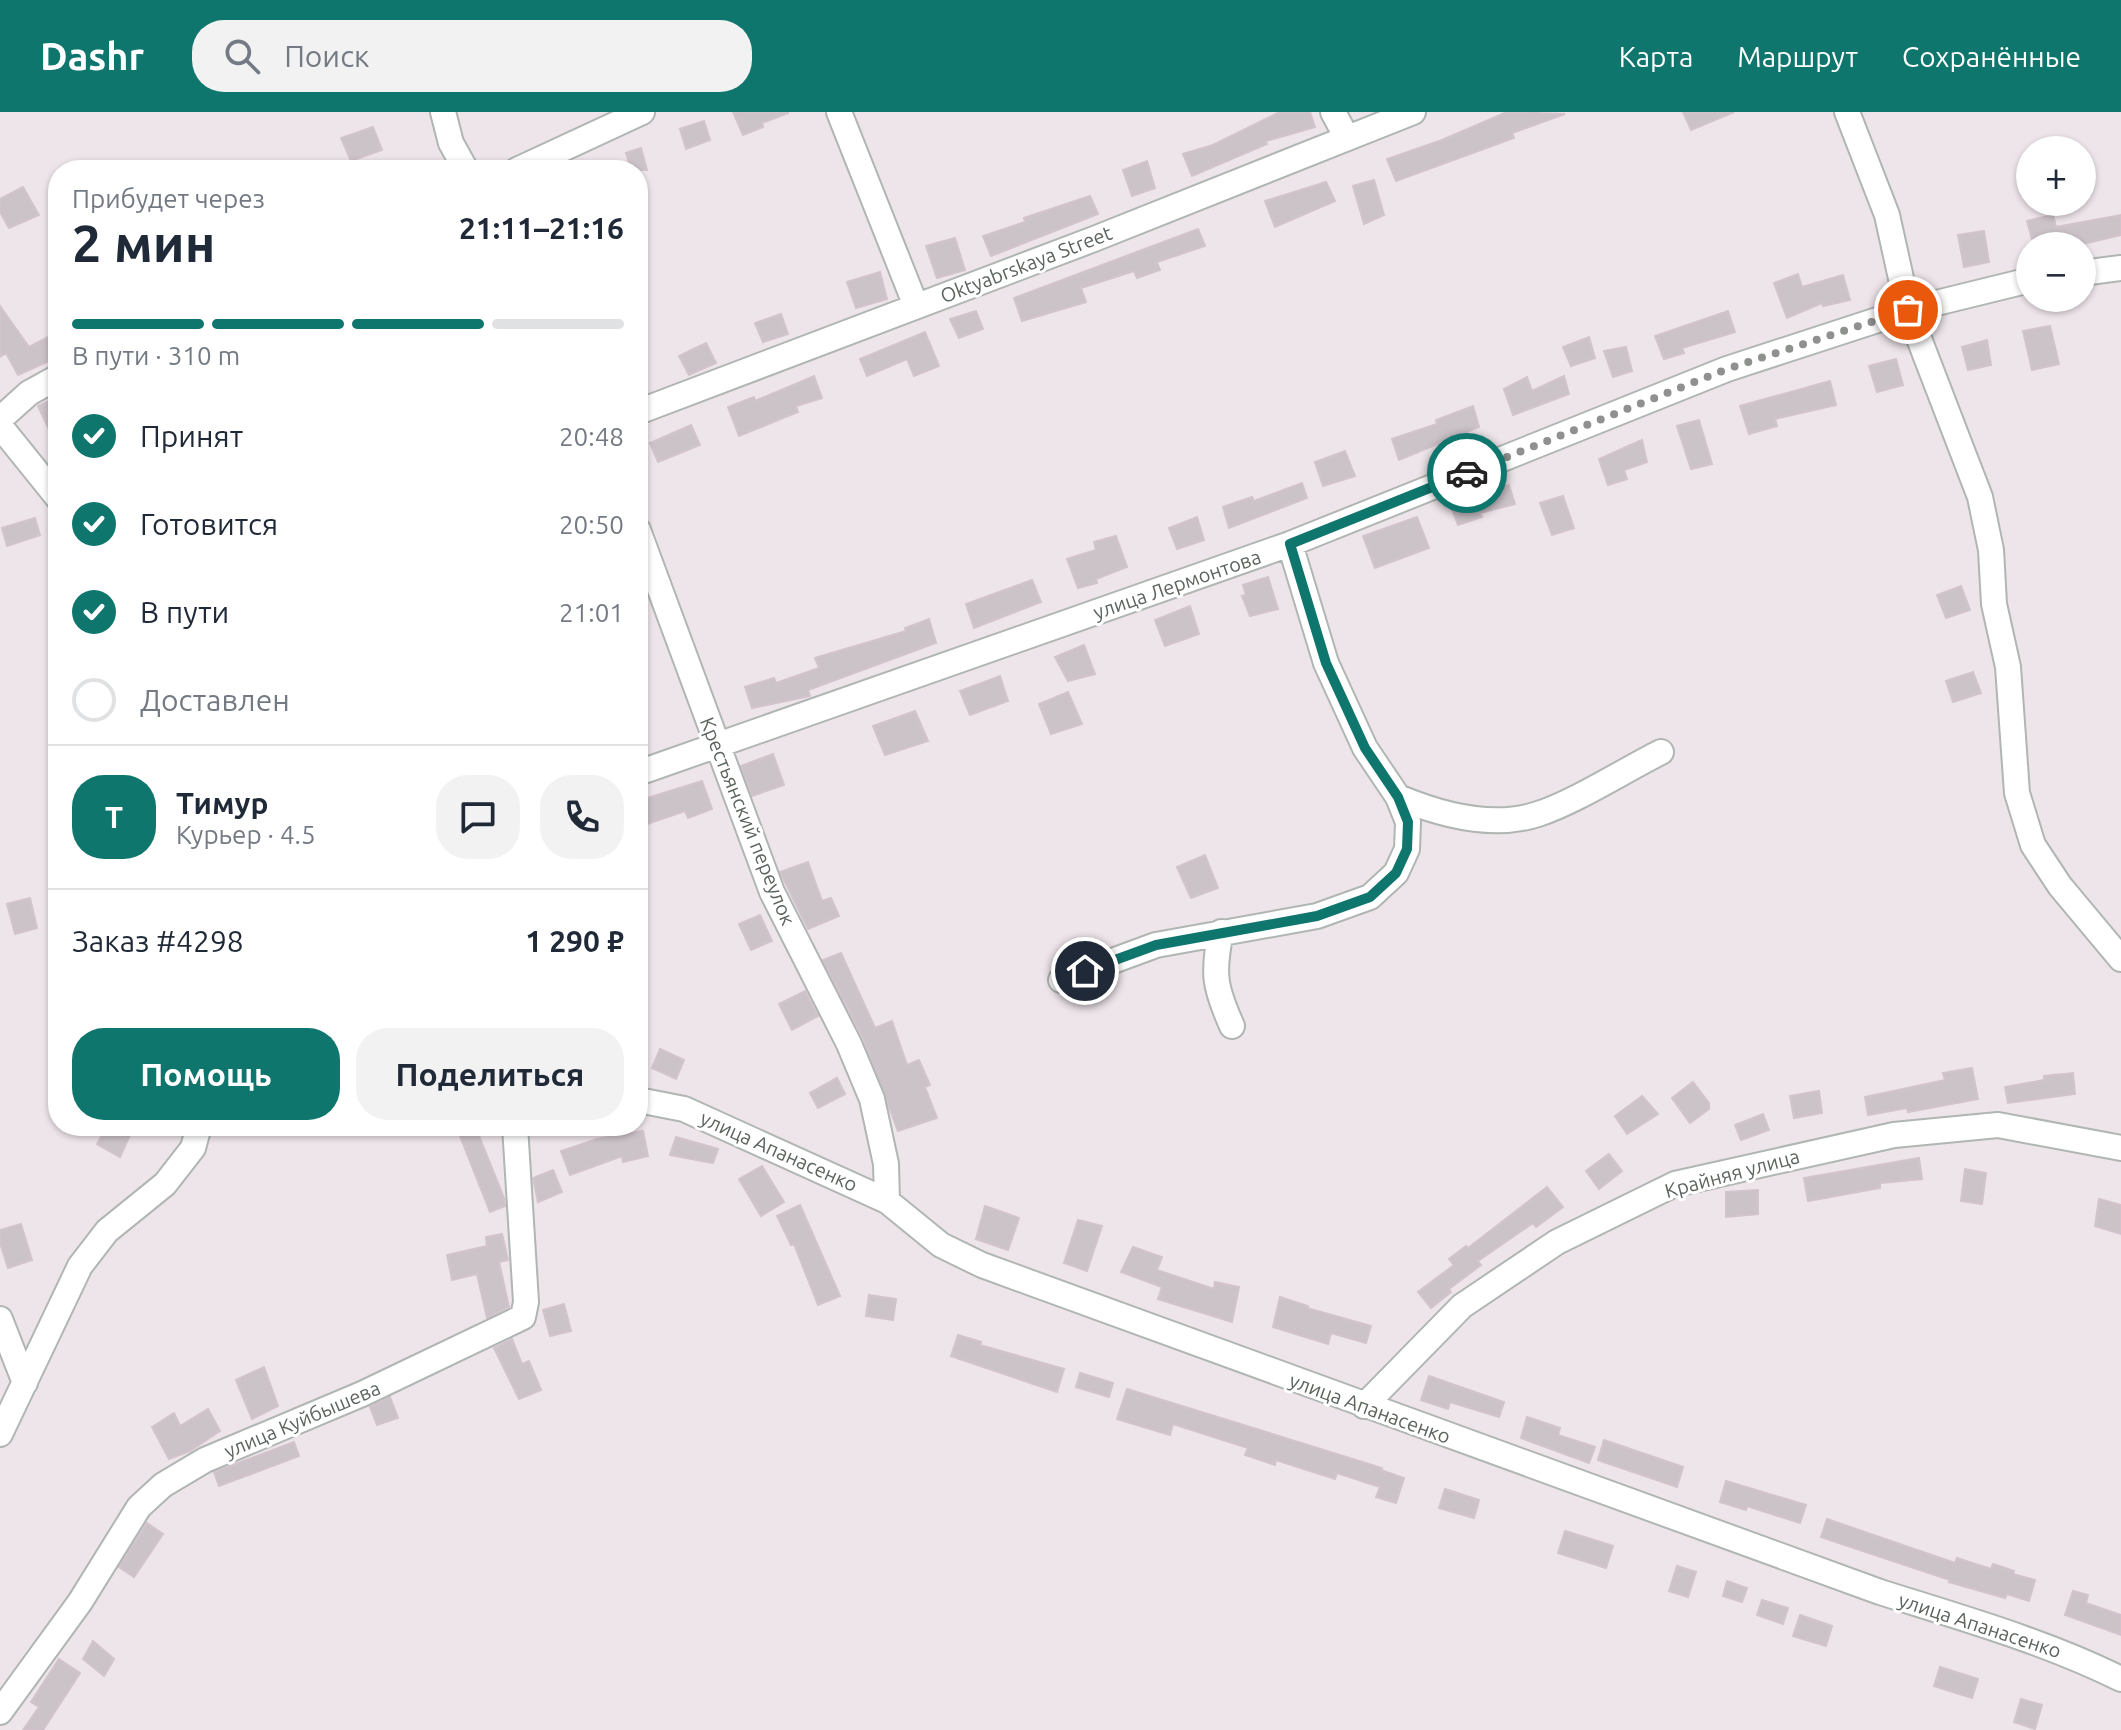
<!DOCTYPE html>
<html lang="ru">
<meta charset="utf-8">
<style>
body{margin:0;font-family:Ubuntu,sans-serif;background:#f2f2f3;color:#1f2937;height:100vh;display:flex;flex-direction:column;font-size:30px;white-space:nowrap}
*{box-sizing:border-box;margin:0}
p{font-size:26px;color:#747a83}
.icon{flex:none;width:44px;height:44px;fill:none;stroke:currentColor;stroke-width:2;stroke-linecap:round;stroke-linejoin:round}
.map{position:relative;flex:1;overflow:hidden}
.details{position:absolute;left:48px;top:48px;width:600px;height:976px;display:flex;flex-direction:column;background:#fff;border-radius:32px;box-shadow:0 2px 6px #0004}
.details>*{flex:none}
.controls{position:absolute;left:2016px;top:24px;display:grid;gap:16px}
.controls a{display:grid;place-items:center;width:80px;height:80px;border-radius:50%;background:#fff;box-shadow:0 2px 6px #0004;font-size:40px}
.pin{position:absolute;display:grid;place-items:center;width:68px;height:68px;color:#fff;margin:-34px;border:4px solid #fff;border-radius:50%;box-shadow:0 2px 8px #0007}
.courier{position:absolute;display:grid;place-items:center;width:80px;height:80px;margin:-40px;border:6px solid #0f766e;border-radius:50%;background:#fff;color:#222;box-shadow:0 2px 10px #0007}
.summary em{font-style:normal;font-weight:700}
.summary div{display:flex;flex-direction:column-reverse}
.summary{display:flex;align-items:center;justify-content:space-between;height:136px;padding:0 24px}
h1{font-size:52px;font-weight:700;line-height:60px}
.bar{display:grid;grid-template-columns:repeat(4,1fr);gap:12px 8px;align-content:center;height:96px;padding:0 24px}
.bar i{height:10px;border-radius:6px;background:#e0e1e3}
.bar .on{background:#0f766e}
.bar p{grid-column:span 4}
.line{display:flex;align-items:center;gap:20px;padding:0 24px;border-top:2px solid #e0e1e3}
.line div{flex:1}
.round{display:grid;place-items:center;flex:none;width:84px;height:84px;border-radius:32px;background:#f2f2f3}
ol{padding:0 24px;list-style:none}
li{display:flex;align-items:center;gap:24px;height:88px}
li p{margin-inline-start:auto}
li .icon{padding:8px;border-radius:50%;background:#0f766e;color:#fff;stroke-width:4}
li:last-child{color:#747a83}
li i{width:44px;height:44px;border:4px solid #e0e1e3;border-radius:50%}
.button{display:flex;gap:16px;margin-top:auto;padding:16px 24px}
.button a{flex:1;height:92px;border-radius:32px;background:#0f766e;color:#fff;font-size:32px;font-weight:700;line-height:92px;text-align:center}
.button a+a{background:#f2f2f3;color:#1f2937}
header{display:flex;align-items:center;gap:48px;box-sizing:border-box;height:112px;padding:0 40px;background:#0f766e;color:#fff}
header strong{font-size:38px}
nav{display:flex;gap:44px;margin-inline-start:auto;font-size:28px}
.search{width:560px;height:72px;background:#f2f2f3;display:flex;align-items:center;gap:20px;box-sizing:border-box;padding:0 28px;border-radius:32px;color:#747a83;font-size:30px}
.map>svg:first-child{display:block}
</style>
<header>
<strong>Dashr</strong>
<div class="search"><svg class="icon" aria-label="search" viewBox="0 0 24 24"><circle cx="10" cy="10" r="6"/><path d="M15 15l6 6"/></svg>Поиск</div>
<nav><a>Карта</a><a>Маршрут</a><a>Сохранённые</a></nav>
</header>
<div class="map">
<svg width="2121" height="1618" viewBox="0 0 2121 1618">
<rect width="100%" height="100%" fill="#eee5ea"/>
<path fill="#ccc3c9" stroke="#d3c3cd" stroke-width="2" d="M733,0H788V1L762,11L763,15L743,23Z
M1280,0H1310L1315,15L1266,29L1267,32L1192,64L1183,42L1213,33Z
M1507,0L1565,2L1512,21L1514,26L1396,69L1387,47L1442,28Z
M1683,0H1734L1691,18Z
M704,9L710,28L686,37L680,17Z
M373,15L382,38L351,49L341,26Z
M641,36L647,58H631L626,41Z
M1147,49L1155,76L1132,84L1123,58Z
M1374,68L1384,103L1364,112L1353,74Z
M1326,70L1335,89L1275,115L1265,89Z
M23,75L39,103L9,116L0,100V87Z
M1090,84L1098,102L991,144L983,124L1025,110L1024,106Z
M2053,103L2056,115L2121,103V123L2075,134H2034L2027,109Z
M1198,117L1205,134L1157,150L1160,158L1137,166L1134,159L1081,176L1086,190L1022,209L1014,186Z
M1984,119L1989,150L1964,155L1958,123Z
M955,126L965,158L937,166L926,134Z
M880,160L887,187L856,196L847,170Z
M1798,162L1802,175L1843,163L1850,188L1823,194L1822,191L1787,206L1774,171Z
M0,194L29,235L58,220V245L18,263L6,241L0,245Z
M976,199L983,217L959,226L950,207Z
M1728,199L1735,220L1682,236L1684,241L1664,247L1655,224Z
M781,202L788,222L763,230L755,211Z
M2050,214L2059,252L2032,258L2023,219Z
M925,220L939,254L914,264L907,247L867,264L860,247Z
M1589,225L1595,246L1571,254L1563,235Z
M1987,228L1991,253L1968,258L1962,235Z
M706,231L716,251L689,263L679,244Z
M1626,235L1632,259L1613,265L1604,239Z
M1896,247L1903,273L1877,280L1869,254Z
M814,264L822,286L796,294L798,300L739,324L728,295L754,285L755,289Z
M1564,264L1569,282L1513,303L1504,277L1527,265L1532,279Z
M1830,269L1836,293L1775,307L1777,314L1749,322L1740,294Z
M58,285V337L38,294Z
M1473,294L1479,315L1399,348L1392,327L1437,312L1436,308Z
M1699,308L1712,352L1691,357L1677,314Z
M691,313L700,333L658,350L650,331Z
M1642,328L1647,350L1624,358L1627,367L1608,373L1599,347Z
M1345,339L1355,364L1323,374L1315,350Z
M1302,371L1307,386L1229,416L1223,395L1252,385L1254,389Z
M1509,373L1515,392L1480,401L1482,405L1458,413L1449,389Z
M1563,384L1574,416L1552,423L1540,391Z
M1197,405L1204,428L1177,437L1169,416Z
M1417,405L1429,436L1375,456L1363,424Z
M35,406L40,423L7,434L2,416Z
M1116,424L1127,455L1096,467L1097,471L1078,476L1067,447L1096,438L1094,430Z
M1268,465L1278,497L1250,504L1242,484L1246,483L1243,473Z
M1032,468L1041,490L974,516L966,492Z
M1961,474L1970,498L1946,506L1937,483Z
M1190,494L1199,522L1165,534L1155,508Z
M929,507L936,531L808,578L810,584L752,596L745,575L774,566L776,571L819,556L815,546L906,519L905,516Z
M1084,533L1095,562L1068,569L1055,545Z
M1973,560L1981,581L1953,590L1946,569Z
M1000,564L1008,589L970,603L960,579Z
M1068,580L1082,612L1051,622L1039,592Z
M915,599L928,629L885,643L873,614Z
M773,642L784,673L752,684L741,654Z
M702,669L712,697L688,706L685,699L638,715V689Z
M1205,743L1218,776L1191,786L1177,755Z
M808,750L822,789L831,786L839,804L808,817L780,760Z
M30,786L37,816L15,822L7,792Z
M760,803L772,829L751,838L739,812Z
M841,841L875,916L892,909L907,953L919,948L930,973L925,975L937,1006L898,1019L863,926L823,848Z
M805,879L818,904L792,918L779,892Z
M660,937L684,948L676,967L652,956Z
M1972,956L1978,987L1908,1000L1907,996L1868,1003L1865,985L1945,968L1943,961Z
M2073,961L2075,982L2008,991L2005,975L2044,968V964Z
M837,966L845,982L818,996L810,981Z
M1693,970L1709,991V997L1690,1011L1672,986Z
M1819,979L1822,1001L1794,1006L1790,984Z
M1642,984L1658,1002L1627,1022L1615,1004Z
M1763,1002L1769,1018L1741,1028L1735,1013Z
M107,1014H134L120,1045L97,1032Z
M456,1014H475L504,1086L505,1094L490,1100Z
M643,1019L648,1044L623,1050L622,1044L570,1063L561,1039L597,1027Z
M676,1025L718,1037L713,1051L670,1043Z
M1609,1042L1622,1059L1599,1077L1586,1059Z
M1919,1046L1922,1067L1880,1071V1076L1808,1089L1804,1066Z
M762,1054L784,1090L761,1104L739,1067Z
M1965,1057L1986,1061L1982,1092L1961,1089Z
M553,1058L562,1080L538,1090L533,1066Z
M1547,1075L1563,1095L1536,1115L1533,1111L1478,1149L1481,1153L1449,1177L1451,1180L1431,1196L1418,1180L1454,1153L1449,1147L1466,1134L1468,1136Z
M1758,1078V1102L1726,1105V1080Z
M2099,1087L2121,1093V1122L2095,1114Z
M800,1093L840,1184L818,1193L794,1132L791,1133L777,1104Z
M985,1094L1019,1106L1008,1138L976,1127Z
M1078,1108L1102,1114L1087,1159L1064,1151Z
M21,1112L32,1148L8,1156L0,1131V1118Z
M502,1122L508,1148L499,1150L509,1195L487,1206L477,1162L452,1168L447,1143L487,1134L486,1125Z
M1133,1135L1162,1145L1157,1158L1214,1177L1215,1170L1239,1175L1232,1210L1158,1187L1162,1175L1121,1160Z
M869,1183L896,1187L893,1208L866,1204Z
M1280,1185L1308,1194L1307,1196L1371,1214L1366,1231L1331,1221L1328,1232L1273,1215Z
M564,1192L571,1219L550,1224L543,1198Z
M958,1223L981,1230L980,1233L1064,1257L1057,1280L951,1244Z
M512,1227L522,1252L529,1249L541,1278L519,1287L494,1236Z
M264,1255L278,1294L252,1307L236,1268Z
M1080,1261L1113,1271L1109,1285L1076,1275Z
M1429,1264L1504,1290L1499,1305L1450,1290L1448,1297L1421,1288Z
M1127,1277L1382,1356L1381,1358L1404,1366L1396,1391L1376,1385L1380,1375L1337,1361L1335,1367L1276,1348L1275,1353L1245,1343L1248,1336L1173,1312L1170,1323L1117,1307Z
M390,1285L398,1306L377,1313L370,1295Z
M208,1297L220,1319L190,1339L169,1347L152,1315L174,1301L180,1314Z
M1527,1305L1560,1316L1558,1323L1595,1335L1589,1351L1521,1326Z
M1604,1328L1683,1355L1677,1375L1598,1348Z
M294,1330L299,1344L219,1374L214,1360Z
M1726,1369L1806,1393L1800,1411L1747,1394L1746,1398L1720,1390Z
M1445,1377L1479,1388L1474,1406L1439,1396Z
M1827,1407L1955,1451L1957,1446L1991,1457L1993,1452L2014,1459L2013,1462L2035,1468L2029,1489L2007,1482L2005,1486L1949,1470L1950,1468L1821,1425Z
M147,1411L163,1422L134,1465L119,1455Z
M1565,1419L1613,1434L1606,1456L1558,1441Z
M1677,1454L1696,1460L1688,1485L1669,1479Z
M1727,1469L1747,1476L1742,1490L1723,1484Z
M2073,1479L2088,1483L2086,1491L2121,1503V1523L2065,1503Z
M1762,1488L1788,1496L1783,1512L1757,1503Z
M1800,1503L1832,1514L1826,1534L1793,1524Z
M93,1529L114,1547L104,1564L83,1547Z
M59,1547L80,1561L43,1618H23L39,1595L31,1590Z
M1940,1555L1978,1567L1972,1586L1934,1574Z
M2021,1587L2042,1593L2035,1617L2014,1610Z"/>
<g fill="none" stroke-linecap="round" stroke-linejoin="round">
<g stroke="#b0b6b2" stroke-width="28">
<path id="minor" d="M443,0L451,31L466,58
M839,0L916,194
M1333,0L1347,26
M1847,0L1887,103L1908,198L1980,385L1991,438L1994,492L2008,555L2017,681L2033,733L2060,774L2121,847
M517,58L642,0
M2082,161L2121,156
M638,300L1094,127L1413,0
M0,307L29,281L58,265
M0,314L58,386
M638,418L772,780L849,932L872,987L886,1052L887,1089
M638,661L1290,432L1727,257L1908,198L2030,168
M1398,685C1441,703 1493,717 1538,702C1575,690 1625,658 1661,640
M1221,820C1212,862 1215,876 1232,914
M1061,868L1156,833L1317,804L1370,785L1396,761L1407,737L1408,710L1398,685L1365,636L1326,551L1290,432
M638,988L684,997L887,1089L941,1133L982,1153L1880,1480C1962,1506 2044,1529 2121,1567
M0,1207L25,1271
M1364,1294L1462,1194L1557,1130L1675,1072L1894,1023L1998,1013L2121,1036
M0,1322L80,1154L107,1119L165,1072L193,1036L199,1014
M0,1600L80,1490L139,1395L163,1373L205,1348L362,1282L523,1205L526,1190L515,1014"/>
</g>
<use href="#minor" stroke="#fff" stroke-width="24"/>
</g>
<g fill="none" stroke-linecap="round" stroke-linejoin="round">
<path stroke="#8f918f" stroke-width="8" stroke-dasharray="0 14.4" d="M1467,361L1727,257L1908,198"/>
<path stroke="#0f766e" stroke-width="10" d="M1085,859L1156,833L1317,804L1370,785L1396,761L1407,737L1408,710L1398,685L1365,636L1326,551L1290,432L1467,361"/>
</g>
<g text-anchor="middle" dominant-baseline="central" stroke-width="6" stroke-linejoin="round" paint-order="stroke">
<g font-size="20" fill="#5c645e" stroke="#fff">
<text transform="translate(1026 152) rotate(-21)">Oktyabrskaya Street</text>
<text transform="translate(1177 472) rotate(-19)">улица Лермонтова</text>
<text transform="translate(748 709) rotate(68)">Крестьянский переулок</text>
<text transform="translate(779 1039) rotate(24)">улица Апанасенко</text>
<text transform="translate(1732 1061) rotate(-15)">Крайняя улица</text>
<text transform="translate(1370 1296) rotate(20)">улица Апанасенко</text>
<text transform="translate(302 1307) rotate(-23)">улица Куйбышева</text>
<text transform="translate(1980 1513) rotate(18)">улица Апанасенко</text>
</g>
</g>
</svg>
<div class="controls">
<a>+</a>
<a>−</a>
</div>
<div class="pin" style="left:1908px;top:198px;background:#ea580c"><svg class="icon" aria-label="bag" viewBox="0 0 24 24"><path d="M5 8h14l-1 12H6zM9 8a3 3 0 0 1 6 0"/></svg></div>
<div class="pin" style="left:1085px;top:859px;background:#1f2937"><svg class="icon" aria-label="home" viewBox="0 0 24 24"><path d="M3 11l9-7 9 7M6 9v11h12V9"/></svg></div>
<div class="courier" style="left:1467px;top:361px"><svg class="icon" aria-label="car" viewBox="0 0 24 24"><path d="M5 17H2v-5l4-1 3-4h7l3 4 3 1v5h-3M9 17h6M6 11h13"/><circle cx="7" cy="17" r="2"/><circle cx="17" cy="17" r="2"/></svg></div>
<section class="details">
<div class="summary"><div><h1>2 мин</h1><p>Прибудет через</p></div><em>21:11–21:16</em></div>
<div class="bar"><i class="on"></i><i class="on"></i><i class="on"></i><i></i><p>В пути · 310 m</p></div>
<ol>
<li><svg class="icon" aria-label="check" viewBox="0 0 24 24"><path d="M5 12l5 5 9-10"/></svg>Принят<p>20:48</p></li>
<li><svg class="icon" aria-label="check" viewBox="0 0 24 24"><path d="M5 12l5 5 9-10"/></svg>Готовится<p>20:50</p></li>
<li><svg class="icon" aria-label="check" viewBox="0 0 24 24"><path d="M5 12l5 5 9-10"/></svg>В пути<p>21:01</p></li>
<li><i></i>Доставлен</li>
</ol>
<div class="line" style="height:144px"><b class="round" style="background:#0f766e;color:#fff">Т</b><div><b>Тимур</b><p>Курьер · 4.5</p></div><a class="round"><svg class="icon" aria-label="chat" viewBox="0 0 24 24"><path d="M4 5h16v11H9l-5 4z"/></svg></a><a class="round"><svg class="icon" aria-label="phone" viewBox="0 0 24 24"><path d="M5 4h4l2 5-3 2q2 4 5 5l2-3 5 2v4C11 20 4 13 5 4z"/></svg></a></div>
<div class="line" style="height:104px"><div>Заказ #4298</div><b>1 290 ₽</b></div>
<div class="button"><a>Помощь</a><a>Поделиться</a></div>
</section>
</div>
